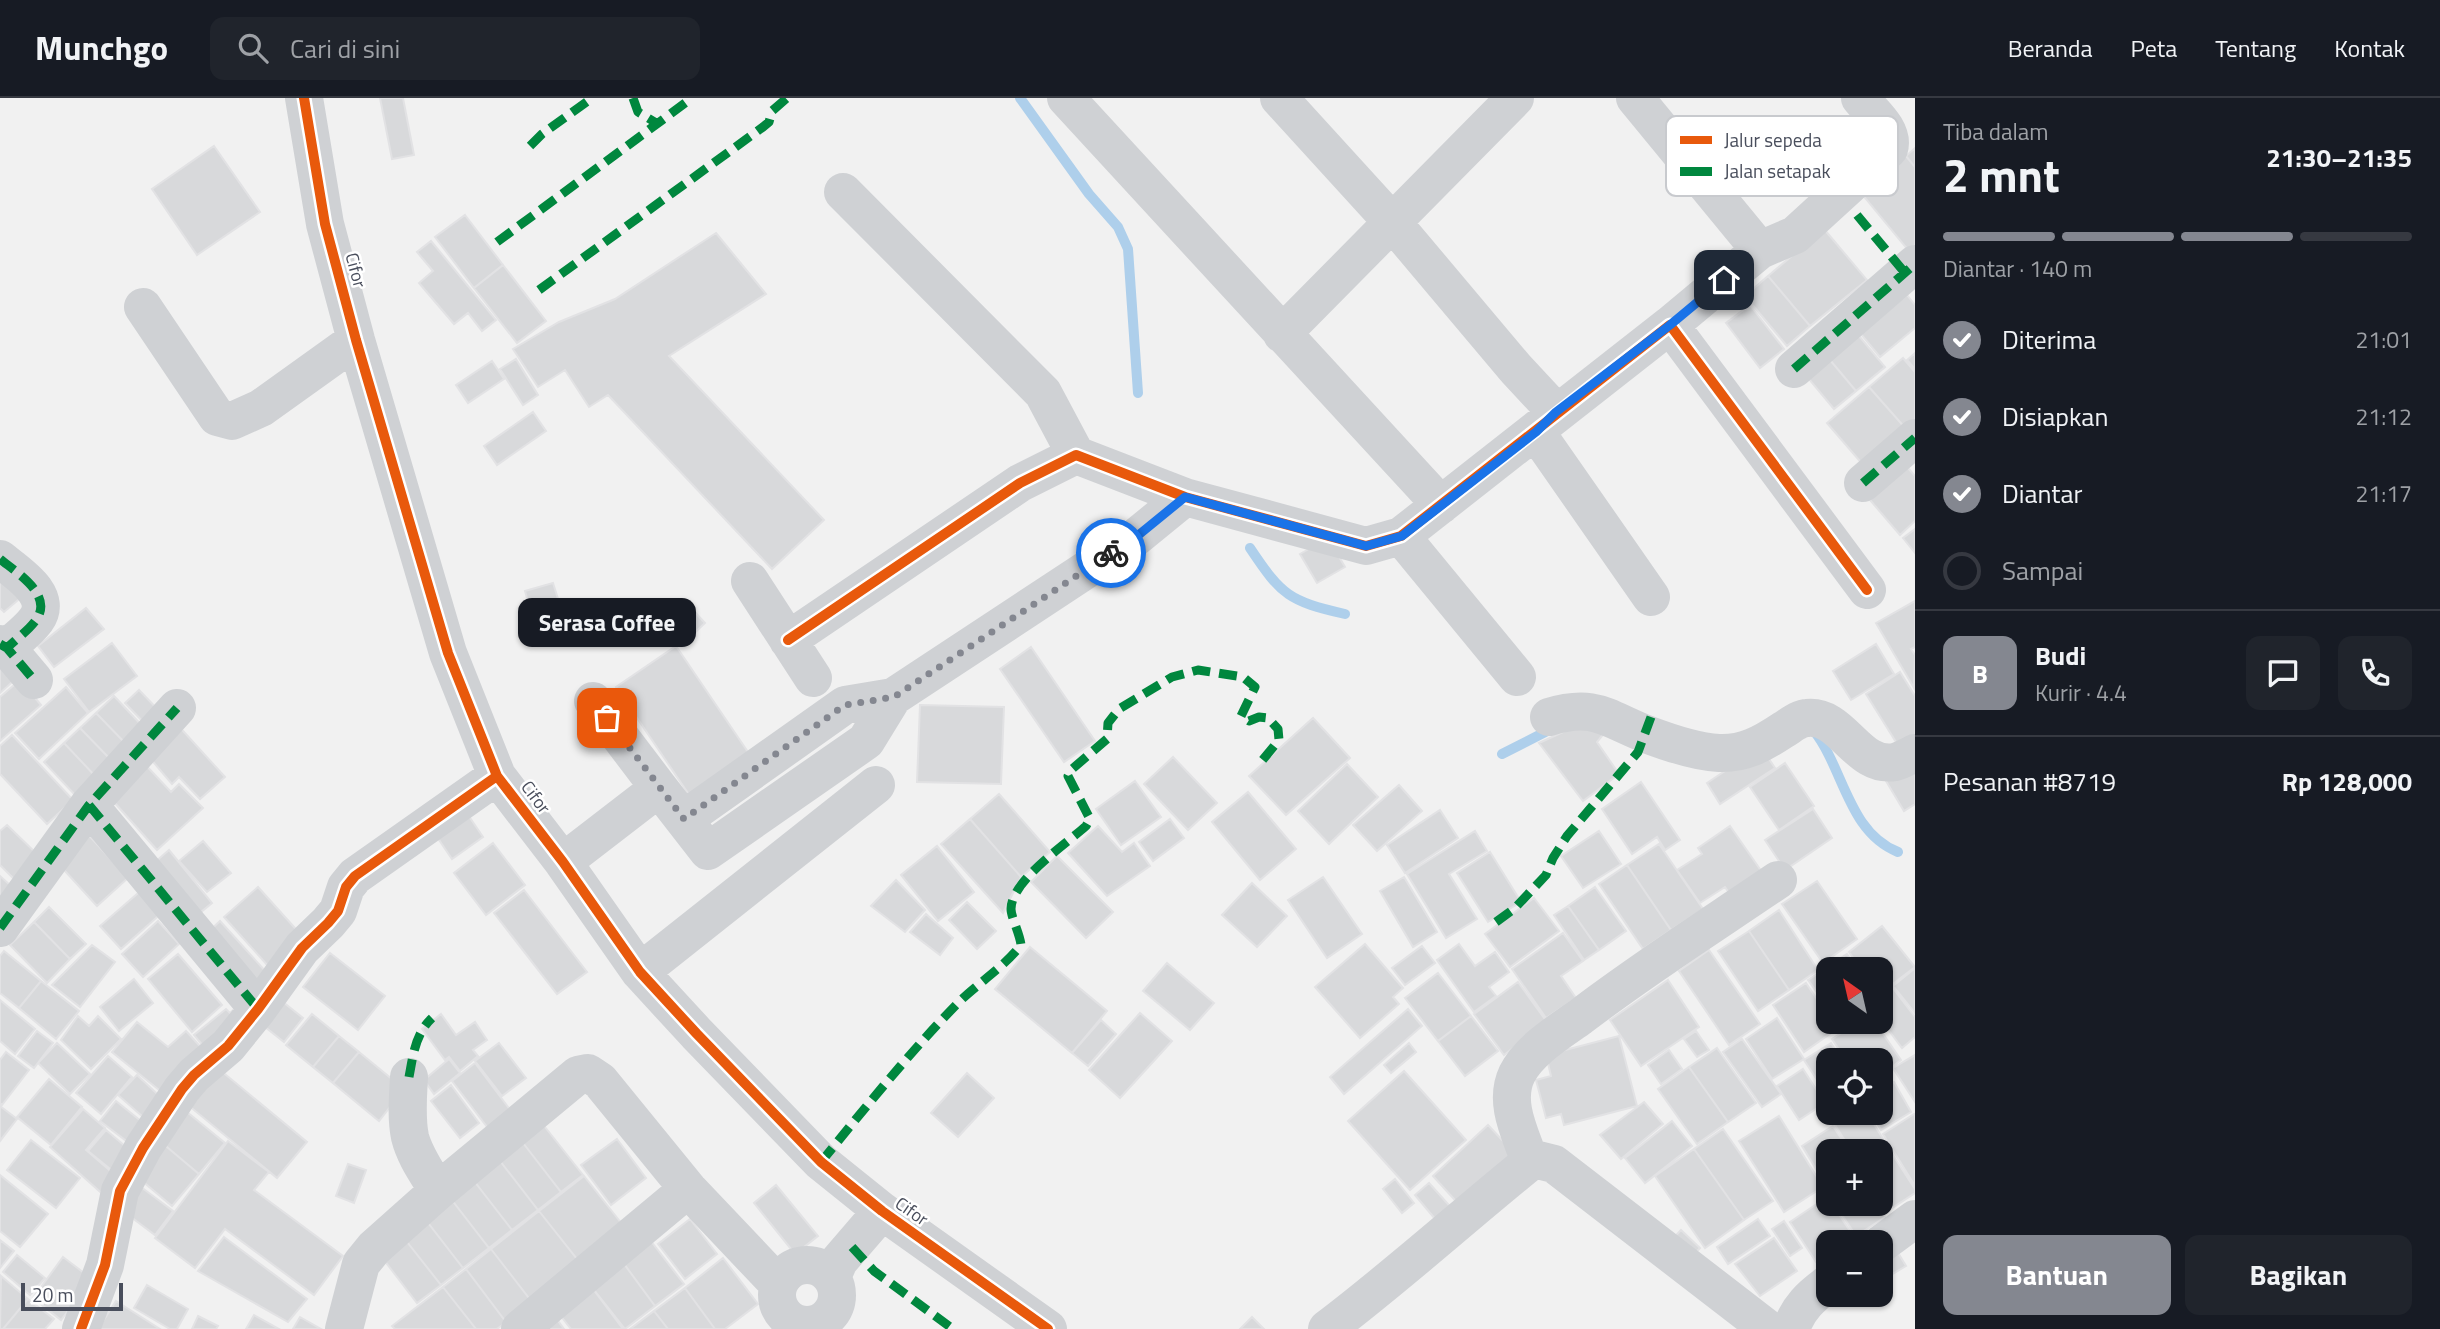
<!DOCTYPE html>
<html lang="id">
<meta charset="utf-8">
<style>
body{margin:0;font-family:"Titillium Web",sans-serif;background:#20242c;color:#f1f3f6;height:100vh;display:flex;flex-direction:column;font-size:26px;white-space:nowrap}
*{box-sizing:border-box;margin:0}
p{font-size:23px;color:#9ea1a6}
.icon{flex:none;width:38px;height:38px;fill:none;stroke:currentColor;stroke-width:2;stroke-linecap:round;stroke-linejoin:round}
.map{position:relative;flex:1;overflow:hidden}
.side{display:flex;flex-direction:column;background:#171b24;width:525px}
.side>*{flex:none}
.needle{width:46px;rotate:326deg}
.buttons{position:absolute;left:1816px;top:859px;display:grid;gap:14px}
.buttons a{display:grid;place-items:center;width:77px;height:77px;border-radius:14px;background:#171b24;box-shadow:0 2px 5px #0004;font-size:35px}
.scale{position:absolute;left:21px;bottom:18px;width:102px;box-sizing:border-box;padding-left:7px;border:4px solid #494e5c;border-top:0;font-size:19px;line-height:24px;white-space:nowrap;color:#494e5c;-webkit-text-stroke:5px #fff;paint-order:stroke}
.pin{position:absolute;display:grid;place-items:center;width:60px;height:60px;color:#fff;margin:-30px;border-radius:14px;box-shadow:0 4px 10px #0006}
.courier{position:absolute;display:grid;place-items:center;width:70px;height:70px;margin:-35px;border:5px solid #1a73e8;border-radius:50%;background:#fff;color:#222;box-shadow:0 2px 9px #0007}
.bubble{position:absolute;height:49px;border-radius:14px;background:#171b24;box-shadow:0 2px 5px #0004;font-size:23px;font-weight:700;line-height:49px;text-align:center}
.overview em{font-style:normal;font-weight:700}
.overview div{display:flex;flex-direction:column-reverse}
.overview{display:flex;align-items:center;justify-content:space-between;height:119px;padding:0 28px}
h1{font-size:46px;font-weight:700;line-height:52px}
.bar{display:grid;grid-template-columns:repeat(4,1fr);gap:10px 7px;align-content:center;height:84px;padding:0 28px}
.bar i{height:9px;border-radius:5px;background:#363941}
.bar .on{background:#848790}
.bar p{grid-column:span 4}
.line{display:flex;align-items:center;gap:18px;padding:0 28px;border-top:2px solid #363941}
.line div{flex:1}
.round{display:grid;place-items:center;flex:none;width:74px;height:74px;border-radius:14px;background:#20242c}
ol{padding:0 28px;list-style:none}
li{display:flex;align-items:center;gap:21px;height:77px}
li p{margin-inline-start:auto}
li .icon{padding:7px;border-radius:50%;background:#848790;color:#fff;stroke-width:4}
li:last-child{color:#9ea1a6}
li i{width:38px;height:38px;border:4px solid #363941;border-radius:50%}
.action{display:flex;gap:14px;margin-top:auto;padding:14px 28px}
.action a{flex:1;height:80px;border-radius:14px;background:#848790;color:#fff;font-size:28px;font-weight:700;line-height:80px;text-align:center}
.action a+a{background:#20242c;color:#f1f3f6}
header{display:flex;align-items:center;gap:42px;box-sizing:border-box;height:98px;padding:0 35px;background:#171b24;border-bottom:2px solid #363941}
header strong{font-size:33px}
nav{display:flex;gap:38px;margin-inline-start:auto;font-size:24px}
.search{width:490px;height:63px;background:#20242c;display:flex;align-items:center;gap:18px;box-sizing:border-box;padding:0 24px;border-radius:14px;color:#9ea1a6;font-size:26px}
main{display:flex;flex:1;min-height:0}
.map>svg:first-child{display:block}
</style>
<header>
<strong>Munchgo</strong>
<div class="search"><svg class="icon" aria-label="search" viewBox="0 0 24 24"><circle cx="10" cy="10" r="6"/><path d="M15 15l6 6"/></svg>Cari di sini</div>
<nav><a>Beranda</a><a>Peta</a><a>Tentang</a><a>Kontak</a></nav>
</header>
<main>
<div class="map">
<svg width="1915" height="1231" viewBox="0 0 1915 1231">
<rect width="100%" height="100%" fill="#f1f1f1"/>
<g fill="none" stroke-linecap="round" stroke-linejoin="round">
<path stroke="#aecfeb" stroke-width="10" d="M1020,0L1089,96L1118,129L1128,151L1138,295
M1250,450C1282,498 1289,503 1345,516
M1814,633C1844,671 1848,734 1898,754
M1502,656L1553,630"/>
</g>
<path fill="#d8d9db" stroke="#e2e2e4" stroke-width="2" d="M380,0H403L414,57L392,61Z
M214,48L260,114L197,157L152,91Z
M1915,50V69L1906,58Z
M1906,58L1915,69V147L1908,152L1861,95Z
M465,117L503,167L474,190L435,139Z
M1824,131L1867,182L1810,228L1768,178Z
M716,135L766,196L669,258L824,422L772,471L608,297L589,309L565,272L538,289L513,251L559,224L615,201Z
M431,143L496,222L482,233L468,215L454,226L419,185L433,173L417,154Z
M503,167L546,223L517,245L474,190Z
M1768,178L1810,228L1787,248L1745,198Z
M1907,197L1915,207V230L1880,259L1860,235Z
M1750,207L1784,251L1760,270L1726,225Z
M1854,232L1885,269L1856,293L1825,256Z
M1915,255V271L1907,262Z
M1825,256L1856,293L1834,311L1803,274Z
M1903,260L1915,274V325L1907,332L1869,289Z
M516,261L538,297L523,307L500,271Z
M492,263L504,281L468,305L456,287Z
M1869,289L1907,332L1865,369L1827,325Z
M533,314L546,333L497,367L484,348Z
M1902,363L1915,378V423L1900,437L1864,395Z
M1915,431V455L1903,440Z
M1328,440L1345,469L1317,485L1300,456Z
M0,471L23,498L4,514L0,510Z
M553,485L560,507L531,515L525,493Z
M1915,503V549L1911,551L1915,557L1914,590L1876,525Z
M86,510L104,531L54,569L38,548Z
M692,511L705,525L688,541L674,527Z
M112,545L137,578L89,614L64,581Z
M1876,546L1894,576L1851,602L1833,573Z
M676,548L752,660L692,701L616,589Z
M1031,549L1095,643L1064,664L1000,571Z
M0,557L19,578L0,595Z
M1900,574L1915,598V643L1901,652L1866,596Z
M20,582L41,607L0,643V599Z
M66,589L88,615L39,661L15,635Z
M139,592L165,619L151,632L125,605Z
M114,598L147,633L129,649L96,615Z
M920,607L1004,609L1001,686L917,684Z
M96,615L129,649L113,664L80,630Z
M1313,620L1350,660L1286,717L1249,678Z
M174,623L225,679L200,701L179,679L172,686L143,652Z
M1587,623L1606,633L1597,644L1619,676L1583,703L1539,645Z
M80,630L113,664L97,680L64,645Z
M12,637L73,702L47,726L0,676V648Z
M64,645L97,680L77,699L44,664Z
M1761,649L1775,670L1720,706L1707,685Z
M1173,659L1217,705L1188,732L1144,686Z
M141,662L171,694L179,686L203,710L157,752L105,694Z
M1915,662V706L1904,713L1883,678Z
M1785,665L1814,708L1779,732L1750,689Z
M1347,666L1378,699L1329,746L1298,713Z
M1135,683L1161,719L1121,747L1096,711Z
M1641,684L1680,742L1665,752L1657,739L1632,756L1602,711Z
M1399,687L1422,713L1377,753L1353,727Z
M1248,694L1296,751L1260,782L1212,724Z
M999,696L1050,754L1021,779L970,721Z
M462,708L483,739L452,761L431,730Z
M1813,711L1832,740L1785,772L1765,742Z
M1440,712L1458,740L1405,775L1387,747Z
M970,721L1021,779L1003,815L941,746Z
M1170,721L1184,740L1153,763L1139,744Z
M7,727L39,758L15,782L0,767V733Z
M1098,728L1122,754L1134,745L1150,768L1107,798L1068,755Z
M1730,728L1764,777L1732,799L1725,789L1700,805L1677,772L1702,756L1698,750Z
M84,732L128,780L97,808L54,761Z
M1475,733L1487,753L1449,776L1477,821L1446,840L1407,776Z
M1599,733L1621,766L1583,790L1561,758Z
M203,743L231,775L207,794L179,763Z
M493,745L525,787L486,817L454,775Z
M1659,746L1703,811L1671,832L1627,767Z
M937,748L974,794L938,823L901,777Z
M169,752L212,805L190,823L147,771Z
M1490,754L1521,804L1488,824L1457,775Z
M1057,758L1113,814L1086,840L1031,784Z
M1627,767L1671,832L1643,851L1599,786Z
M0,778L21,797L0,821Z
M1323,779L1362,836L1327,860L1288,802Z
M1404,779L1437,834L1413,849L1380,793Z
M896,782L925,812L905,834L871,808Z
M1817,783L1857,841L1823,865L1782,806Z
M1252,785L1287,818L1257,849L1222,817Z
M258,789L303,839L269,869L224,819Z
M1595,789L1626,833L1599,852L1568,808Z
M144,790L164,813L121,851L100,828Z
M524,792L587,874L557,896L494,815Z
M1534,800L1559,833L1510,869L1485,836Z
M967,804L996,833L977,851L949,822Z
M1568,808L1599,852L1584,862L1554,817Z
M49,809L86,846L70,861L34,824Z
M1779,812L1818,872L1789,892L1749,833Z
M926,816L953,840L940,857L910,834Z
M158,823L179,846L143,879L122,856Z
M220,823L267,875L249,892L202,840Z
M34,824L70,861L47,885L10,847Z
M1882,828L1915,869L1881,895V872H1862L1849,854Z
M1749,833L1789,892L1758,913L1718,853Z
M1563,835L1583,863L1561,878L1576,900L1546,920L1512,871Z
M1365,846L1403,890L1393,899L1399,906L1360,940L1315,889Z
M1459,846L1475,868L1495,854L1509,874L1489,889L1496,898L1474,914L1437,862Z
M92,847L115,864L80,909L52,887Z
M1422,848L1435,865L1405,887L1392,870Z
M1030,849L1107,913L1072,955L995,891Z
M1709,852L1760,926L1729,947L1679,873Z
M4,853L41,883L19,910L0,895V858Z
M330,855L385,898L358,932L303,889Z
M178,856L222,907L192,934L148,881Z
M1847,856L1857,871L1829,872V911L1808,882Z
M1167,865L1214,905L1190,932L1143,893Z
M1914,871L1915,872V915L1893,888Z
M1438,875L1471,918L1438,943L1405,900Z
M134,881L153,905L119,933L100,909Z
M1668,882L1699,929L1641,968L1610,922Z
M41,883L79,913L56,941L19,910Z
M1518,884L1547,924L1504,957L1474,916Z
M1806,885L1829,919V924H1832L1837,931L1804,954L1773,907Z
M1892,889L1915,919V939L1902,950L1881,922V897Z
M273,896L303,920L284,944L255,921Z
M246,900L208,954L194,937L226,911L230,915Z
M0,902L35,931L15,956L0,943Z
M1408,911L1422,928L1344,996L1330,979Z
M1140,915L1172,943L1120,1000L1089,972Z
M312,916L339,938L313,969L286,947Z
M441,916L456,937L475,924L487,942L473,952L478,958L460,973L449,959L445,962L422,931Z
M78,918L89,928L98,918L121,941L91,971L61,942Z
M1471,918L1498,953L1465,978L1438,943Z
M1777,920L1804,961L1772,981L1746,941Z
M1101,922L1116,936L1088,968L1072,955Z
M137,924L168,949L186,933L208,957L169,1000L112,954Z
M1838,924H1852L1842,931Z
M1858,924H1875L1901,962L1887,973L1891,978L1881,985V962H1846L1832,941Z
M37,933L53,945L34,970L18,958Z
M1696,933L1709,952L1697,959L1684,941Z
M339,938L359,954L333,985L313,969Z
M1619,938L1637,1008L1564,1027L1561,1016L1546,1020L1536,982L1551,978L1546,957Z
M1742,941L1781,996L1762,1009L1723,954Z
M57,945L90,976L70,996L38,965Z
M499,945L526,980L502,998L475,963Z
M1409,945L1416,954L1391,975L1384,967Z
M1831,945L1842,962H1829V1000L1804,962Z
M1717,950L1756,1005L1728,1024L1689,969Z
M1669,952L1682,971L1661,986L1648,967Z
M6,954L29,972L2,1007L0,1005V962Z
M359,954L404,991L379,1023L333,985Z
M1915,957V1004L1893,970Z
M108,958L132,979L101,1016L76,995Z
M449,961L460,975L434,996L424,982Z
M475,965L514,1017L491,1034L452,983Z
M214,967L307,1044L277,1080L183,1003Z
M1689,969L1728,1024L1697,1046L1658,991Z
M1803,971L1825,1005L1799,1022L1777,988Z
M1404,973L1466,1042L1410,1092L1348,1023Z
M967,975L994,1000L958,1039L931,1015Z
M137,977L168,1006L151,1026L118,997Z
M49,981L82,1009L51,1047L17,1019Z
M1894,984L1911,1014L1881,1032L1871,1015H1881V991Z
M451,987L479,1025L460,1040L431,1003Z
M116,1003L152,1032L137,1051L100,1023Z
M1644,1004L1663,1026L1621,1061L1600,1037Z
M0,1008L17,1021L0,1043Z
M83,1011L105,1030L86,1052L122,1083L107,1100L50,1049Z
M187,1014L225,1045L199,1076L161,1044Z
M1844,1015H1867L1885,1044L1871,1054H1852L1832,1022Z
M1914,1016L1915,1017V1088L1883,1036Z
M1779,1018L1823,1089L1784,1114L1739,1043Z
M1672,1023L1692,1048L1645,1085L1625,1060Z
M541,1024L583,1077L561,1094L520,1041Z
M1488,1027L1519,1060L1463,1111L1433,1078Z
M1833,1028L1850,1054H1829V1092L1802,1048Z
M1723,1031L1773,1103L1744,1122L1694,1051Z
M106,1032L138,1059L120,1079L88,1053Z
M520,1041L561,1094L538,1112L497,1059Z
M617,1041L646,1080L611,1107L581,1067Z
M31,1042L80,1080L56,1110L7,1072Z
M228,1043L269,1074L254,1092L343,1158L314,1197L225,1131L195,1170L155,1140Z
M161,1044L199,1076L172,1108L135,1077Z
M1887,1048L1915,1091V1095L1889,1112L1881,1100V1054H1878Z
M1694,1051L1744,1122L1705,1150L1655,1078Z
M497,1059L538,1112L512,1132L471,1079Z
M348,1066L366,1072L354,1105L336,1098Z
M0,1077L48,1116L20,1149L0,1133Z
M584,1078L626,1131L581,1166L539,1113Z
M471,1079L512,1132L489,1150L448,1097Z
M1395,1081L1414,1105L1402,1115L1383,1091Z
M1429,1085L1456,1115L1441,1128L1415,1097Z
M137,1086L173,1113L155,1137L119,1110Z
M776,1087L818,1138L795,1156L754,1105Z
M448,1097L489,1150L463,1170L422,1117Z
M1827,1099L1829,1106H1832L1854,1139L1846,1144H1829V1156L1816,1164L1790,1124Z
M1835,1106H1876L1885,1119L1856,1138Z
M539,1113L581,1166L532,1204L491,1151Z
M422,1117L463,1170L441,1187L400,1135Z
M690,1121L717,1156L685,1181L658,1146Z
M1758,1121L1770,1138L1728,1166L1717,1149Z
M1784,1123L1802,1150L1790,1158L1772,1131Z
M1681,1132L1700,1150L1686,1165L1667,1147Z
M400,1135L441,1187L417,1205L377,1153Z
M647,1138L684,1186L655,1208L619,1159Z
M224,1139L307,1201L288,1224L198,1173Z
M1774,1140L1797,1173L1760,1198L1735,1166Z
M0,1142L14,1153L0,1170Z
M1894,1148L1906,1168L1884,1181L1881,1175V1156Z
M491,1151L532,1204L506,1224L466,1171Z
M17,1157L45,1180L30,1197L3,1174Z
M63,1159L92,1181L61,1222L33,1200Z
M619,1159L655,1208L625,1231L587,1183Z
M723,1160L758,1206L725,1231H715L685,1190Z
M466,1171L506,1224L497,1231H476L443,1189Z
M1,1178L28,1201L3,1231H0Z
M587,1183L623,1231H571L553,1208Z
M147,1187L188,1211L177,1231H170L134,1210Z
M443,1189L476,1231H395L392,1228Z
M685,1190L715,1231H668L654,1213Z
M28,1201L54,1221L45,1231H3Z
M116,1203L160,1231H98Z
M654,1213L668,1231H630Z
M553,1216L564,1231H532Z
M254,1217L279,1231H246Z
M198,1218L218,1228L216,1231H192Z
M300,1219L321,1231H293Z
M1252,1219L1264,1231H1240Z"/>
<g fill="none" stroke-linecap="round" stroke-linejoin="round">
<path stroke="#cfd1d4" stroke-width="38" d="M304,0L325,126L356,242L448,555L497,678L563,764L640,874L697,936L821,1064L882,1113L1048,1231
M1066,0L1441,407
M1279,0L1393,125L1516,271L1556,314
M1635,0L1760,152
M843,94L1043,295L1076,357
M143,209L217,319L232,323L261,310L356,242
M1670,227L1760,152L1795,137L1889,51C1895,32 1871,14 1860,0
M1282,236L1515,0
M1794,271L1915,166
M1536,334L1651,499
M1863,385L1915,340
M1401,438L1517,579
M0,461C17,475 54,497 36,522C28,533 16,541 7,550
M750,483L813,580
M788,542L1020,385L1076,357L1185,399L1366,448L1401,438L1670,227L1867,492
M0,546L7,550L34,582
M1549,619C1594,605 1606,620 1646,636C1667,644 1695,654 1719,655C1744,656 1762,646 1783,632C1790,628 1799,620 1807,620C1843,616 1857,671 1895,664C1902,662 1909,658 1915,655
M659,690L708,753L866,643L893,599
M89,707L258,911
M684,721L845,607L893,599L1136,439L1185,399
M563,764L659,690L593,603
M0,830L89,707L177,610
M640,874L876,687
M409,979C408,998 406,1020 410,1039C415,1059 428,1076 438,1093
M1530,1064C1521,1037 1503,1005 1517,976C1529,952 1559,934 1580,919C1644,870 1712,827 1778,782
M1881,1146L1915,1121
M777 1197a30 30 0 1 1 60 0a30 30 0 1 1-60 0Z
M832,1179L839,1163L882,1113
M81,1231L105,1167L120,1093L143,1050L182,991L194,977L228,948L258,911L302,850L328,825L338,813L346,789L355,778L497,678
M344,1231L361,1166L374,1150L438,1093L578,977L588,975L600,983L688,1091L778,1186
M520,1231L688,1091
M1327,1231C1397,1178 1462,1119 1530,1064L1538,1062L1554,1066L1768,1231
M1791,1231C1798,1210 1811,1198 1829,1185"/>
<path stroke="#00873e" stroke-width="9" stroke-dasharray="18 9" stroke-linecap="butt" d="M633,0L638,14L658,26
M530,48L542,36L592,0
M1857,117L1905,175
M497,144L692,0
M539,192L763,29L769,24L772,13L787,0
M1794,271L1915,166
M1863,385L1915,340
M0,461C17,475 54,497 36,522C28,533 16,541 7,550
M0,546L7,550L34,582
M89,707L258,911
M1496,824L1514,811L1546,777L1553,760L1567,738L1638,654L1651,619
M0,830L89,707L177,610
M409,979C413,958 415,936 432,920
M821,1064C865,1010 909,955 958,905C978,885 1003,870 1021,847C1020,836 1011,819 1011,811C1011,783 1066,746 1086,728L1090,721L1068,678L1071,672L1107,641L1108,625L1119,611L1172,579L1198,572L1243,579L1255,589L1241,618L1249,623L1259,619L1268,620L1278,631L1279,642L1261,664
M852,1149L874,1173L953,1231"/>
<g stroke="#fff" stroke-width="15">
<path id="cycleway" d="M304,0L325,126L356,242L448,555L497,678L563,764L640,874L697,936L821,1064L882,1113L1048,1231
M788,542L1020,385L1076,357L1185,399L1366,448L1401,438L1670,227L1867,492
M81,1231L105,1167L120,1093L143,1050L182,991L194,977L228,948L258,911L302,850L328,825L338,813L346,789L355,778L497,678"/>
</g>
<use href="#cycleway" stroke="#e8590c" stroke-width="10"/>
</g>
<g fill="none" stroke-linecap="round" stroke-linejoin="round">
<path stroke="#848790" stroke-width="7" stroke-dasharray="0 12.6" d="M607,620L684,721L845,607L894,599L1111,455"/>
<path stroke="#1a73e8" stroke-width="9" d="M1111,455L1136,439L1185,399L1366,448L1402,438L1536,334L1556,314L1670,227L1724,182"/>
</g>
<g text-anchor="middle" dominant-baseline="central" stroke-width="5" stroke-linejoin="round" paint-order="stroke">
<g font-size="18" fill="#494e5c" stroke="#fff">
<text transform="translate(356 172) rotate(75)">Cifor</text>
<text transform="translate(536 699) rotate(53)">Cifor</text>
<text transform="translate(912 1113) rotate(35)">Cifor</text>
</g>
</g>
<rect x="1666" y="18" width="232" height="80" rx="10" fill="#fff" stroke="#c8cace" stroke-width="2"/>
<rect x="1680" y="38" width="32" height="8" fill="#e8590c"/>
<rect x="1680" y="69" width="32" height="9" fill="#00873e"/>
<g font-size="19" fill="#494e5c">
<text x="1724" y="49">Jalur sepeda</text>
<text x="1724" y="80">Jalan setapak</text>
</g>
</svg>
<div class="buttons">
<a><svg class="needle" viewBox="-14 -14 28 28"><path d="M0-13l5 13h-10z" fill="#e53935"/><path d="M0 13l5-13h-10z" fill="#9ea1a6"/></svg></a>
<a><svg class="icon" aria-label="locate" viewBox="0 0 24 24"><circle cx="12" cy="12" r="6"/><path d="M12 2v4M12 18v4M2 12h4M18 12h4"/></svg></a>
<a>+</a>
<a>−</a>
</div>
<div class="scale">20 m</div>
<div class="pin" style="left:607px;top:620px;background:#ea580c"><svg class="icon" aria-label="bag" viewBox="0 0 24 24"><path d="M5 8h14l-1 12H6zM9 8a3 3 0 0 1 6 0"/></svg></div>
<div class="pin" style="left:1724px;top:182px;background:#1f2937"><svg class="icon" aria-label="home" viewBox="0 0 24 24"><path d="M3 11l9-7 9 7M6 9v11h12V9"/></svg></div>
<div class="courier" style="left:1111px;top:455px"><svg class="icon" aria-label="bike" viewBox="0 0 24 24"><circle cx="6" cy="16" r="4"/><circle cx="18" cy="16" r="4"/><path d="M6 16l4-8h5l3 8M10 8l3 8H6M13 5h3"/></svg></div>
<div class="bubble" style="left:518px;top:500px;width:178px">Serasa Coffee</div>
</div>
<section class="side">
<div class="overview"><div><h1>2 mnt</h1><p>Tiba dalam</p></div><em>21:30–21:35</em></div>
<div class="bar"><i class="on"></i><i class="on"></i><i class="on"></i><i></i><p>Diantar · 140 m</p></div>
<ol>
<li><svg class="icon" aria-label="check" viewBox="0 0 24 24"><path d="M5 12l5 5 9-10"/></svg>Diterima<p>21:01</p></li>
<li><svg class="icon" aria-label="check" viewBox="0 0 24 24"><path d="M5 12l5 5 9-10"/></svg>Disiapkan<p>21:12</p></li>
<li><svg class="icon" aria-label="check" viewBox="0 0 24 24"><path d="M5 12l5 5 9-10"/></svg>Diantar<p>21:17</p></li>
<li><i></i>Sampai</li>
</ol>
<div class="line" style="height:126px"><b class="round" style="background:#848790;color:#fff">B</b><div><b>Budi</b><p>Kurir · 4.4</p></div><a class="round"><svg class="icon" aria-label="chat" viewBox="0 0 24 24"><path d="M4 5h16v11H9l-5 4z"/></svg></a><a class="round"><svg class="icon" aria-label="phone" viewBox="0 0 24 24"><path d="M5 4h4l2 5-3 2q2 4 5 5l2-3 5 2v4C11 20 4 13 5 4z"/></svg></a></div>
<div class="line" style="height:91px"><div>Pesanan #8719</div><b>Rp 128,000</b></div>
<div class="action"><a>Bantuan</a><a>Bagikan</a></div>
</section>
</main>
